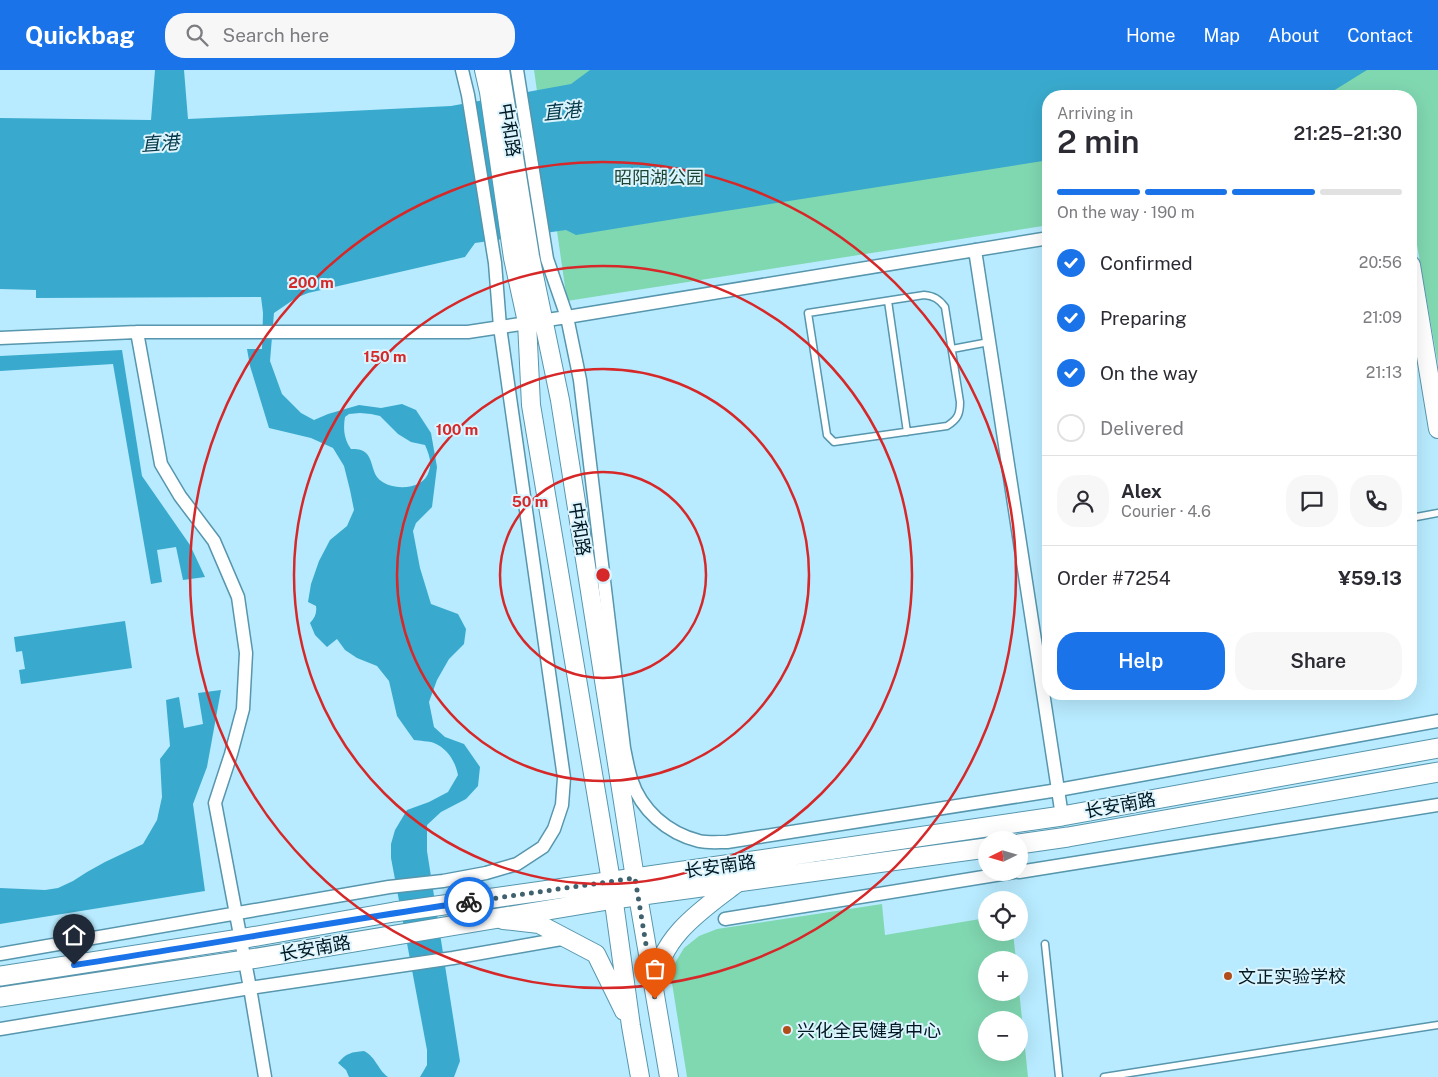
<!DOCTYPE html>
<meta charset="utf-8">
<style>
body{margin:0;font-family:"Public Sans","Noto Sans SC",sans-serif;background:#f7f7f7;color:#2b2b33;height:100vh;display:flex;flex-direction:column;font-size:19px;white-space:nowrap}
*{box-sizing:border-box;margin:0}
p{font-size:16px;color:#7c7c81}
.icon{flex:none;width:28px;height:28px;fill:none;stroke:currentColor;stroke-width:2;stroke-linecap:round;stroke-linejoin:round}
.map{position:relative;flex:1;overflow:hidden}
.drawer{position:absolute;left:1042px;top:20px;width:375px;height:610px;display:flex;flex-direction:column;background:#fff;border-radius:20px;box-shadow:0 5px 20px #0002}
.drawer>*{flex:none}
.needle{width:32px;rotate:265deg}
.fabs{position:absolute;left:978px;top:761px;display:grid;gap:10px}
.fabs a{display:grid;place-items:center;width:50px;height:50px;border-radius:50%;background:#fff;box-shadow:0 5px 20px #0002;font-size:25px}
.pin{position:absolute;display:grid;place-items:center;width:42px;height:42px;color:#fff;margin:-51px -21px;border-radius:50% 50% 50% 0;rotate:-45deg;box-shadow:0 0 5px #0007}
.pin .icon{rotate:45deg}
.courier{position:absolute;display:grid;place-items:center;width:50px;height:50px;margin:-25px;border:4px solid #1a73e8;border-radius:50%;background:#fff;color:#222;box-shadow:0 1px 6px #0007}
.overview em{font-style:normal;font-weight:600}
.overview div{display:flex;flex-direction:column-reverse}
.overview{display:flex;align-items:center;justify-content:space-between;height:85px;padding:0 15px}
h1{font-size:32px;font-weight:600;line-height:38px}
.bar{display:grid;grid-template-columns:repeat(4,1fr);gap:8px 5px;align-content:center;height:60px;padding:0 15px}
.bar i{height:6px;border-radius:4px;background:#e1e1e2}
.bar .active{background:#1a73e8}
.bar p{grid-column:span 4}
.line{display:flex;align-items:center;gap:12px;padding:0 15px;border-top:1px solid #e1e1e2}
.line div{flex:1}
.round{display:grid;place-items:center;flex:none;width:52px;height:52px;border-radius:20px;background:#f7f7f7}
ol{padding:0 15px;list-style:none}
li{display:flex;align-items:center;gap:15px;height:55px}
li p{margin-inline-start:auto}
li .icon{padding:5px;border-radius:50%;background:#1a73e8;color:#fff;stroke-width:4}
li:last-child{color:#7c7c81}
li i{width:28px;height:28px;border:2px solid #e1e1e2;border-radius:50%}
.button{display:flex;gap:10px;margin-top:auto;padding:10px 15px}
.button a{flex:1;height:58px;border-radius:20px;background:#1a73e8;color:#fff;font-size:20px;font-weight:600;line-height:58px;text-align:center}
.button a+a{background:#f7f7f7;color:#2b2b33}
header{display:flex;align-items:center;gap:30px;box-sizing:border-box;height:70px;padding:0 25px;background:#1a73e8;color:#fff}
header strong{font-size:24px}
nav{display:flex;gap:28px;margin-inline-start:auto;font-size:18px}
.search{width:350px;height:45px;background:#f7f7f7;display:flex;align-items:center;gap:12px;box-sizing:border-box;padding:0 18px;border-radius:20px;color:#7c7c81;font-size:19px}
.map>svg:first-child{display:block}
</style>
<header>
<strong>Quickbag</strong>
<div class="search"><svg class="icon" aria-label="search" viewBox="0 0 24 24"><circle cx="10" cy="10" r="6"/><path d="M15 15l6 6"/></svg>Search here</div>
<nav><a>Home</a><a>Map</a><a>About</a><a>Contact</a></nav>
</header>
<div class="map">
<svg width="1438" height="1007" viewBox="0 0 1438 1007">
<rect width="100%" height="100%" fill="#b8ebff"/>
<path fill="#80d8b1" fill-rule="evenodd" d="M534,0H1438V294L1411,141V26H1049V155L567,231Z
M882,834L885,865L986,848V862L1013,863L1016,890H986V922H1019V920L1028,1007H687L672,913L675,893L684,878L699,866L717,859ZM986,950H1019V982H986Z"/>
<path fill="#39aace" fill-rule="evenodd" d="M155,0H184L188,49L451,36L571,14L590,0H1367L1325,26H1049V90L687,147L576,165L566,160L475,173L465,187L308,223L296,228L274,243L270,291L282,324L301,343L314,350L328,344L359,335L381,338L402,334L416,340L431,363L437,397L432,437L416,453L413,461L420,498L431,534L458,544L466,559L464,574L449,589L437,610L429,632L434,657L445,667L464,674L480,697L478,716L466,729L441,742L427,755V781L460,991L454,1007H420L427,995V980L391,788V774L395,760L407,740L429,732L448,722L458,705C455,691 448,679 434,673C429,671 420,671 414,670L397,646L389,611L377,596L357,588L345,580L337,569L327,577L315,565L310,553C315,548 317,543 316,536L308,532L311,514L319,491L330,470L347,456L354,440L350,420L344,396L333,378L311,368L269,358L250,296L247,279H262L263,243L261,227L36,228V220L0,219V48L151,50ZM360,343L371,344L380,346L398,364L411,372L425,375C429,384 432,392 429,401C424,421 389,422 377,407C372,400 372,388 366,383C362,379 356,379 351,379C344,369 343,359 345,347L349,344Z
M122,280L142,406L190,475L205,507L183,510L176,477L157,480L162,512L151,514L113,294L0,301V286Z
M125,551L132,598L21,614L19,600L25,599L22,581L16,582L14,567Z
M221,620L207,697L193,734L205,821L0,854V818L45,820L58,818L73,811L87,802L105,792L143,774L157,750L162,727L160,689L170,676L166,630L179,627L184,658L203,654L198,623Z
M364,981C377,988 377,999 388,1007H349L346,1000L338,993C346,983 352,982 364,981Z"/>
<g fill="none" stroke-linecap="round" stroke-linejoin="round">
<g stroke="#5796ad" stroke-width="9">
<path id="lane" d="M924,225C934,226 939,229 945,237L960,332C960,344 958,349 947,356L834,372L827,365L808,243Z
M888,231L907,362
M952,279L989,272
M1411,448L1438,443
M1045,874L1059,1007
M1104,1007L1438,955"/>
</g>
<g stroke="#5796ad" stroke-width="15">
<path id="street" d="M517,0L547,189L567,247L580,310L624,678C626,688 628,699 631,709C641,740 667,763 699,771C708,773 718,772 727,772L1058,720L1438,651
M975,180L1062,746
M137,262L161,394L180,426L214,471L238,527L246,583L243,639L231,684L215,733L250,918L265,1007
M0,268L137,262H468L567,247L1049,168
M1019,802L1438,735
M725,849L1014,802
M0,884L389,817L443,811L486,803L517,794L543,777L554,759L562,735L564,708L500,257L495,193L468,25L462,0
M0,959L250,918L453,888L567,868"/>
</g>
<g stroke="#5796ad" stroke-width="20">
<path id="secondary" d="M484,0L489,22L513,188L527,252L531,335L611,811L631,956L640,1007
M500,0L530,186L560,330L635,808L669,1007
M1411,195L1438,359
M503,850L539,854L596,884L624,941
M656,914C658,868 704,838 737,813"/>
</g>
<g stroke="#5796ad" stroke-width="21">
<path id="primary" d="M1019,774L1068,767L1438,702
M0,906L240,869L394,842L635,808L1062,746L1438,678
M0,927L245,890L614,829L986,778"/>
</g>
<use href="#lane" stroke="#fff" stroke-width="6"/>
<use href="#street" stroke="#fff" stroke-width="12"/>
<use href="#secondary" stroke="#fff" stroke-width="18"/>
<use href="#primary" stroke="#fff" stroke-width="19"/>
</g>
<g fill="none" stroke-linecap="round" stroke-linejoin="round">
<path stroke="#40626f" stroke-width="5" stroke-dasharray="0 9" d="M469,832L635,808L655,929"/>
<path stroke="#1a73e8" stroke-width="6" d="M74,895C206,875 337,851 469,832"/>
</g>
<g fill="none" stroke="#d62828" stroke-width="2.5">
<circle cx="603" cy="505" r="103"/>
<circle cx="603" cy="505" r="206"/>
<circle cx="603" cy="505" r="309"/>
<circle cx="603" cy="505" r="413"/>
</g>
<g fill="#b14d1b" stroke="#dbf4fe" stroke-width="2">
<circle cx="1228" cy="906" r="5"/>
<circle cx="787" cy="960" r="5"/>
</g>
<g text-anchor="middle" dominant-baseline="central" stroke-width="4" stroke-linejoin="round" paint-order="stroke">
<g font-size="18" fill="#001821" stroke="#dbf4fe">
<text transform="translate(510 60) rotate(81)">中和路</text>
<text transform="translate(580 459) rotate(81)">中和路</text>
<text transform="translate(1120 735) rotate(-10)">长安南路</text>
<text transform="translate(720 796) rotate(-8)">长安南路</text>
<text transform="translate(315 878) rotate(-10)">长安南路</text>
</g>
<g font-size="18" fill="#1c4634" stroke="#dbf4fe">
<text x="659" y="107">昭阳湖公园</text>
</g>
<g font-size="18" fill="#001821" stroke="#dbf4fe" text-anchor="start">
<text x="1238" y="906">文正实验学校</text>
<text x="797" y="960">兴化全民健身中心</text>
</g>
<g font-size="19" font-style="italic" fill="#053848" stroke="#dbf4fe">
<text transform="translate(562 41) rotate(-6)">直港</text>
<text transform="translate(160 73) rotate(-4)">直港</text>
</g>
</g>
<circle cx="603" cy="505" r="8" fill="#d62828" stroke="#dbf4fe" stroke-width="2.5"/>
<g font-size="15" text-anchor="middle" font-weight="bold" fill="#d62828" stroke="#dbf4fe" stroke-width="4" stroke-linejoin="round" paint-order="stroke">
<text x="311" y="218">200 m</text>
<text x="385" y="292">150 m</text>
<text x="457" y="365">100 m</text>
<text x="530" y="437">50 m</text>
</g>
</svg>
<div class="fabs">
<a><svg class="needle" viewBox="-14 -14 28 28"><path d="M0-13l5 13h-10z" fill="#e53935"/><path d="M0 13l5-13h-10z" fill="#7c7c81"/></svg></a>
<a><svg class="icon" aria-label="locate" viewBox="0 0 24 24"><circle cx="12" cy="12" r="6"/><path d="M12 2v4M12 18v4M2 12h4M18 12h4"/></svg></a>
<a>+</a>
<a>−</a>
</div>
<div class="pin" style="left:655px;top:929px;background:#ea580c"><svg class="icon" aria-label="bag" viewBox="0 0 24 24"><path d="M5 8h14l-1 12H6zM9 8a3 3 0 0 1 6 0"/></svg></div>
<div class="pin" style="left:74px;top:895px;background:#1f2937"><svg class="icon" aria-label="home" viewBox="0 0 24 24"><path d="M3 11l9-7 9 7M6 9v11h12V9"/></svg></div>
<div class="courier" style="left:469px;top:832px"><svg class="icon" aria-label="bike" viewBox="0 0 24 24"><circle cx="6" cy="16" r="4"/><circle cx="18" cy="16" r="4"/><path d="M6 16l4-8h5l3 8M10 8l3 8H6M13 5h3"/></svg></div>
<section class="drawer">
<div class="overview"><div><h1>2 min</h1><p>Arriving in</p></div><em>21:25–21:30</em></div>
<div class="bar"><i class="active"></i><i class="active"></i><i class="active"></i><i></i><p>On the way · 190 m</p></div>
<ol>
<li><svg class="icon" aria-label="check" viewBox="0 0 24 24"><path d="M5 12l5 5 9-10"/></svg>Confirmed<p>20:56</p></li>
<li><svg class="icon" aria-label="check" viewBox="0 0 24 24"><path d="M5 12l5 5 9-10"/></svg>Preparing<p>21:09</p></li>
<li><svg class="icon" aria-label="check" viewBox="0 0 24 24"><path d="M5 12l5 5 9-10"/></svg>On the way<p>21:13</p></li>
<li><i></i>Delivered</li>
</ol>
<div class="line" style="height:90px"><a class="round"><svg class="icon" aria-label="person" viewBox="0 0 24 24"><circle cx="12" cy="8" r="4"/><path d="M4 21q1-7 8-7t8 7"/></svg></a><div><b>Alex</b><p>Courier · 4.6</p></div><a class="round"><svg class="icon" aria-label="chat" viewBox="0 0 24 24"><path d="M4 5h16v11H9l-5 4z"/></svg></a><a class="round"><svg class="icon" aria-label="phone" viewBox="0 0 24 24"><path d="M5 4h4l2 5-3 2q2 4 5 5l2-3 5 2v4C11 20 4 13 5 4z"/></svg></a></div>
<div class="line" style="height:65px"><div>Order #7254</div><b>¥59.13</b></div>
<div class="button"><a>Help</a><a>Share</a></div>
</section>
</div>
